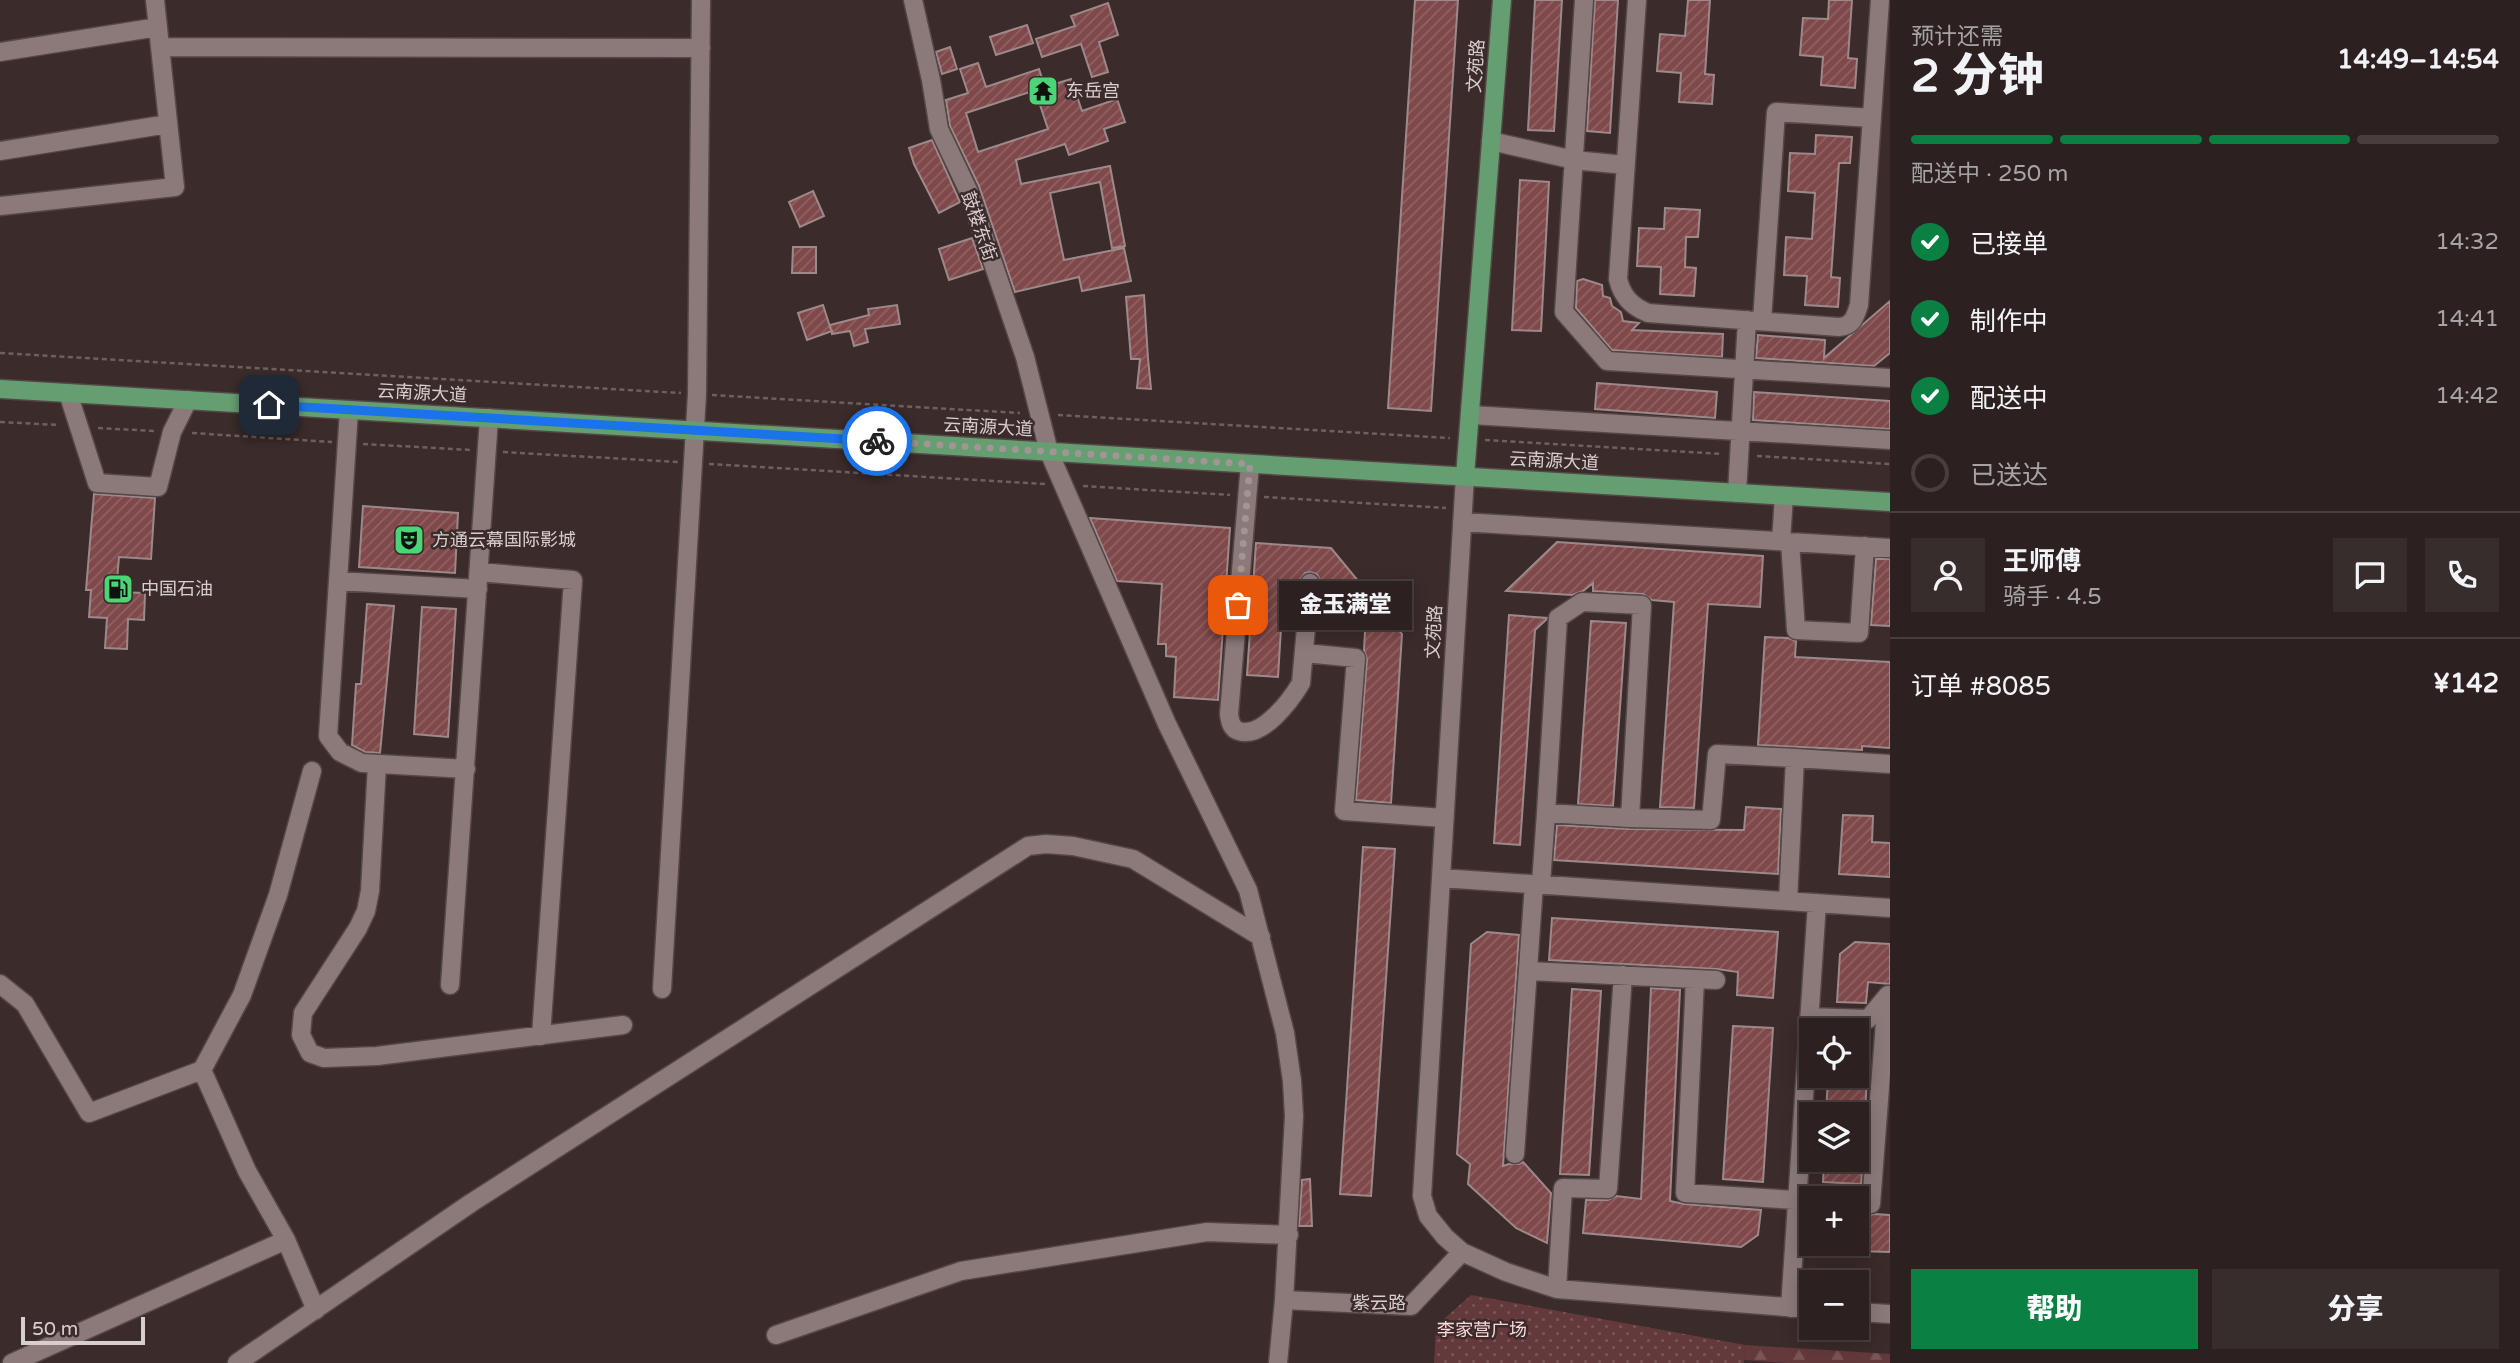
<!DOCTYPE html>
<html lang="zh">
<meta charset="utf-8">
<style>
body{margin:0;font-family:"Varela Round","Noto Sans SC",sans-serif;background:#382d2d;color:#f1f3f6;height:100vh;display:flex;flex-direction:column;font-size:26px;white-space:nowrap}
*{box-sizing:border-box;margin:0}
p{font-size:23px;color:#a6a3a5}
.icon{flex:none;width:38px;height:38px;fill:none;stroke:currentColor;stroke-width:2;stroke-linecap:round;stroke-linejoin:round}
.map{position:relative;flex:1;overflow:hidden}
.details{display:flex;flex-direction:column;background:#2c2020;width:630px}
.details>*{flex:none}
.fabs{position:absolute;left:1799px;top:1018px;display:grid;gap:14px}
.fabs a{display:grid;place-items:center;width:70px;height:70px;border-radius:0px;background:#2c2020;box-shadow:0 4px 18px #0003,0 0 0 2px #483e3e;font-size:35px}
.scale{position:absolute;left:21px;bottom:18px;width:124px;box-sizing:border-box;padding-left:7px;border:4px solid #d9cece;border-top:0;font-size:19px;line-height:24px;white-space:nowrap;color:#d9cece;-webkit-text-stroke:5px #3b2b2b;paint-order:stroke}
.pin{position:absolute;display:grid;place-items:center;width:60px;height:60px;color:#fff;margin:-30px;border-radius:14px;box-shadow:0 4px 10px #0006}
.courier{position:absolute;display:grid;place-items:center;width:70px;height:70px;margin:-35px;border:5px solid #1a73e8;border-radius:50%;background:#fff;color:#222;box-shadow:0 2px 9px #0007}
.bubble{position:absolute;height:49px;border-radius:0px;background:#2c2020;box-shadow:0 4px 18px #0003,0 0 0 2px #483e3e;font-size:23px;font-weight:800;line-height:49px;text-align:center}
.head em{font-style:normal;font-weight:800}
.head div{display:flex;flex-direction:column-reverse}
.head{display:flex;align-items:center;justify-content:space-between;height:119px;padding:0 21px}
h1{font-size:46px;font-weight:800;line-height:52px}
.bar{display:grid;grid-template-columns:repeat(4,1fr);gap:10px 7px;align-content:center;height:84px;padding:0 21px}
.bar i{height:9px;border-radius:5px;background:#483e3e}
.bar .active{background:#0b8043}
.bar p{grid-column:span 4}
.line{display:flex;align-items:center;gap:18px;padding:0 21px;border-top:2px solid #483e3e}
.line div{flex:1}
.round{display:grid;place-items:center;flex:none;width:74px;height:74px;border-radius:0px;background:#382d2d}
ol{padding:0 21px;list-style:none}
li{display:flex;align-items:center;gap:21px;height:77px}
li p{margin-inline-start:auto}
li .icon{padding:7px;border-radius:50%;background:#0b8043;color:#fff;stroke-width:4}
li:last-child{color:#a6a3a5}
li i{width:38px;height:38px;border:4px solid #483e3e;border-radius:50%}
.button{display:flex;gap:14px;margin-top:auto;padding:14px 21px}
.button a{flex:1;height:80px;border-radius:0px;background:#0b8043;color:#fff;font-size:28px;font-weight:800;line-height:80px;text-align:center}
.button a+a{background:#382d2d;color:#f1f3f6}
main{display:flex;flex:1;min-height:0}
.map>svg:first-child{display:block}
</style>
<main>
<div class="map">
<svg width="1890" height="1363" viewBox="0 0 1890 1363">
<defs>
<pattern id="forest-firs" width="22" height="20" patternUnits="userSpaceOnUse" patternTransform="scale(1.75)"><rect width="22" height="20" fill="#64393b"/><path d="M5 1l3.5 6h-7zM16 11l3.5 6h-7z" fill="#7a5456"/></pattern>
<pattern id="park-dots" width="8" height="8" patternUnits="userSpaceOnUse" patternTransform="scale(1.75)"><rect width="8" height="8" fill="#64393b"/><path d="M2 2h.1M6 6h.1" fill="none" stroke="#7a5456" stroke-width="1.8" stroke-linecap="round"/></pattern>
<pattern id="building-hatch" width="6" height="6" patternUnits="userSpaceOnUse" patternTransform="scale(1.75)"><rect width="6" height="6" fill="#7f484a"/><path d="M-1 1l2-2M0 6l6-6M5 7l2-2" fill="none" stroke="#916163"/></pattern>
</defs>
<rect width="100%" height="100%" fill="#3b2b2b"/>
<path fill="url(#forest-firs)" d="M1745,1345L1890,1354V1363H1787L1744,1360Z"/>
<path fill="url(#park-dots)" d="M1471,1295L1745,1345L1744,1363H1434L1436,1326Z"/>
<path fill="url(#building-hatch)" stroke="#9d8989" stroke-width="2" d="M1415,0H1458L1431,411L1388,408Z
M1535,0H1562L1554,131L1528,130Z
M1595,0H1618L1610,133L1587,131Z
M1688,0H1710L1705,74L1714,75L1712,104L1679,102L1681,73L1657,71L1660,34L1685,36Z
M1829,0H1852L1848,58L1857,59L1855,88L1821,85L1823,57L1800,55L1803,18L1828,19Z
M1108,3L1118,35L1099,42L1108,72L1092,77L1081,44L1042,57L1036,39L1075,26L1071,16Z
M1027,25L1033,43L996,55L990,37Z
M950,47L957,69L942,74L936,52Z
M978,63L986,87L1039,69L1045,87L966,113L978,152L1048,129L1035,90L1071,79L1082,111L1117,99L1125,122L1104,129L1108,141L1069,155L1065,144L1016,160L1021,184L1110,166L1125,246L1112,248L1100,182L1050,193L1064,260L1124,248L1131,281L1082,291L1079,277L1015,292L979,186L950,126L946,100L968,93L960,69Z
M1816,135L1852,137L1850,163H1839L1831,277L1840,278L1838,307L1805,305L1807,276L1784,275L1786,237L1812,239L1815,193L1788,191L1790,153L1815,154Z
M932,140L960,202L939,213L914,164L909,148Z
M1520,180L1549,182L1541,331L1512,330Z
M813,191L824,216L800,227L789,202Z
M1665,208L1700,210L1698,237H1686L1685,267L1696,268L1694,296L1660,294L1661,267L1637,266L1639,228L1664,229Z
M972,238L983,269L949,280L939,249Z
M793,247H816V273H792Z
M1583,279L1602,285L1603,296L1610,298L1612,306L1621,312L1623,321L1639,323L1632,330L1723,334L1722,357L1612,350L1576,308L1577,281Z
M1144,295L1148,358L1151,389L1137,388L1140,359H1131L1126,297Z
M1890,301V353L1874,366L1756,358L1758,335L1825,340L1824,358Z
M823,305L831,330L830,325L869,315L868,309L897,305L900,324L865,329L868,342L854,346L850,331L832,334V331L807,340L798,313Z
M1597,383L1717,392L1715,418L1595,409Z
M1754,392L1890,401V429L1753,420Z
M94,494L155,498L151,559L119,557L116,592L145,593L144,620L128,619L127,649L105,648L107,618L89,617L91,590H86Z
M363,506L458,513L455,573L359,567Z
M1090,518L1230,528L1218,700L1174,697L1176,657L1166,656V644H1158L1162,584L1117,581Z
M1557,542L1763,556L1760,607L1708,604L1694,808L1660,807L1674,602L1652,600L1643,594L1593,591V583L1583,591L1572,595L1506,591Z
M1256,543L1331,548L1402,634L1391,803L1356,800L1367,659L1364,650L1365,632L1330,583L1321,582L1317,574L1310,572L1305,573L1299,581L1284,580L1278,677L1247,675Z
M1876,559H1890V626L1871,625Z
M367,604L394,606L380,753L365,752L352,745L356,684H361Z
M422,607L456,609L448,737L414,734Z
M1509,615L1547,618L1546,620L1535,630L1520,845L1494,843Z
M1591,621L1626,623L1613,806L1578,804Z
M1765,637L1788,638L1796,641L1795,657L1890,662V748L1862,746V750L1758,745Z
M1746,807L1781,809L1778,874L1554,860L1557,825L1630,829L1744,830Z
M1843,815L1873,816L1872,842L1890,843V877L1839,874Z
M1363,847L1395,849L1371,1196L1340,1194Z
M1552,918L1778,932L1773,998L1737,995L1738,972L1717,969L1549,960Z
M1487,932L1519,935L1503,1166L1509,1164H1519L1523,1162L1551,1193L1547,1243L1516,1228L1468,1184L1470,1164L1457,1154L1471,944Z
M1855,942L1890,944V984L1868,982L1866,1003L1837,1002L1840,954Z
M1651,988L1680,990L1670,1201L1684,1204L1761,1210L1758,1235L1741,1247L1583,1233L1586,1200H1608L1616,1196L1641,1199Z
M1572,989L1601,991L1589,1175L1560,1174Z
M1733,1026L1773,1028L1763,1182L1723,1179Z
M1857,1030H1870L1868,1072L1857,1071Z
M1828,1076H1867L1865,1115H1826Z
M1824,1160H1863L1861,1184L1823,1182Z
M1310,1179L1312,1226H1299L1302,1180Z
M1875,1214L1890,1215V1252L1857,1251V1216Z"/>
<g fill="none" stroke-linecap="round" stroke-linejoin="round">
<g stroke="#554747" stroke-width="21">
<path id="minor" d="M913,0L931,80L939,129L968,190L1025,357L1049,452L1167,724L1248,890L1285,1033L1292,1081L1294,1116L1284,1300L1411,1306L1462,1252
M1584,0L1564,312L1607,361L1890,378
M1637,0L1618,279C1622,296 1631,306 1648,313L1839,327C1853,326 1855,317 1859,305L1880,0
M160,47L701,48
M0,52L158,27
M1491,141L1574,160L1625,165
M0,151L168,124
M0,206L175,187L155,0
M1762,321L1776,112L1872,118
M68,393L97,483L158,487L172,432L188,400
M349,410L328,736L340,752L362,763L466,769
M1471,415L1890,440
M1250,464L1229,714C1230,721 1231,729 1239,731C1262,739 1291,700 1301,683L1310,583
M1465,476L1422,1196L1428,1216L1445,1237L1462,1252L1506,1272L1557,1289L1811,1309
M1737,493L1747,320
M1462,522L1890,548
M1781,541L1784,496
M1790,542L1796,630L1859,633L1865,546
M479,572L573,580L541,1036
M338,581L478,589
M1305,653L1356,658L1344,811L1444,818
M1795,758L1890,764
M377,764L370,891L366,911L358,928L303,1013L301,1035L310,1053L324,1058L377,1056L623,1025
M1630,818L1546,813L1558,618L1582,602L1642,605L1630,818L1711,820L1717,754L1795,758L1788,901
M1441,878L1890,908
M1541,884L1546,813
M1528,971L1716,980
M1695,979L1685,1193L1811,1201
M0,984L25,1004L89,1113L202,1070L247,1171L286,1240L316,1310
M450,985L489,418
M662,989L697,394L701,0
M1809,1017L1868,1019L1888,995
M202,1070L242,995L278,895L312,771
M1515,1154L1534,884
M1857,1205L1871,1204L1887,996
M1557,1289L1563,1188L1608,1189L1623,975
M1790,1308L1817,903
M1857,1312L1890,1314
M776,1335L961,1271L1207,1232L1289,1235
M12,1363L286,1240
M237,1363L471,1203L1028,846L1046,844L1073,846L1133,859L1261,937
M1278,1363L1284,1300"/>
</g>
<g stroke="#554747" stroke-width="21">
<path id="major" d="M0,389L1890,502
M1465,476L1502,0"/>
</g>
<path stroke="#6f6060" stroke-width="2.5" stroke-dasharray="5 3.5" stroke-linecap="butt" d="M0,353L681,393
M712,395L1020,413
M1058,415L1450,438
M0,422L59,425
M98,428L154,431
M192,433L332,442
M1485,440L1722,454
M363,444L472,450
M503,452L678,462
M1757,456L1890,464
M709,464L1045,484
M1083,486L1230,495
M1264,497L1446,508"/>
<use href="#minor" stroke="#8c7a7a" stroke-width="18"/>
<use href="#major" stroke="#659e71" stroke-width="18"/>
</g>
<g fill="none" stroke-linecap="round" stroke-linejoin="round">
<path stroke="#a29595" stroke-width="7" stroke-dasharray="0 12.6" d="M877,441L1250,464L1238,605"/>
<path stroke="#1a73e8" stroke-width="9" d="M269,405L877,441"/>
</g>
<defs>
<g id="temple-square" transform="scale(1.575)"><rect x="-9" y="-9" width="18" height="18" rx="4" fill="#4ad677" stroke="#3b2b2b"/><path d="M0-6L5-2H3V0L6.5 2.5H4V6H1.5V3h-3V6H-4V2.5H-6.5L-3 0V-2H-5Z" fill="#111"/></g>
<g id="theatre-square" transform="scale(1.575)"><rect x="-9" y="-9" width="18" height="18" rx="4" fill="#4ad677" stroke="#3b2b2b"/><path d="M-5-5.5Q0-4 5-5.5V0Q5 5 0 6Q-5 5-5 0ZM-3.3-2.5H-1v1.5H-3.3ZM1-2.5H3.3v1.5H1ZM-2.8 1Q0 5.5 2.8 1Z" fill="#111"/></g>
<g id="fuel-square" transform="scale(1.575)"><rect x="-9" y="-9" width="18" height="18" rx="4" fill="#4ad677" stroke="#3b2b2b"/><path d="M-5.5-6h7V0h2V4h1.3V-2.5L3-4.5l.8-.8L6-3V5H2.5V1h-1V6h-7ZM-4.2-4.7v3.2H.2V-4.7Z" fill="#111"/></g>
</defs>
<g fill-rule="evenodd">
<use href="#temple-square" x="1043" y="91"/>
<use href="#theatre-square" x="409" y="540"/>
<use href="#fuel-square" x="118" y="589"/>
</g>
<g text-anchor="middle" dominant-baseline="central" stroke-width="5" stroke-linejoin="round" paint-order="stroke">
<g font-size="18" fill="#d9cece" stroke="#3b2b2b">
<text transform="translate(1476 66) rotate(-86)">文苑路</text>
<text transform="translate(979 226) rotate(71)">鼓楼东街</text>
<text transform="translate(422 393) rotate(3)">云南源大道</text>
<text transform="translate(988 427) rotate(3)">云南源大道</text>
<text transform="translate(1554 461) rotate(3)">云南源大道</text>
<text transform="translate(1434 632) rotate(-87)">文苑路</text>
<text x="1379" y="1303">紫云路</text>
</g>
<g font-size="18" fill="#d9cece" stroke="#3b2b2b" text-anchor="start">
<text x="1066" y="91">东岳宫</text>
<text x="432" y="540">方通云幕国际影城</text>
<text x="141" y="589">中国石油</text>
</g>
<g font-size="18" fill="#fdd8d8" stroke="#3b2b2b">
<text x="1482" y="1330">李家营广场</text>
</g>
</g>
</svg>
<div class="fabs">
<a><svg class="icon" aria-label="locate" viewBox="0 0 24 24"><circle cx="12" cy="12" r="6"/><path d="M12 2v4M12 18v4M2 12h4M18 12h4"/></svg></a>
<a><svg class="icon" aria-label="layers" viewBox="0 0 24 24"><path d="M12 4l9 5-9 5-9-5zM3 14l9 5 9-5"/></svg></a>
<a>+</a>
<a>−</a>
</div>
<div class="scale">50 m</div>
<div class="pin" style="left:1238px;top:605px;background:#ea580c"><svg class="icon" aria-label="bag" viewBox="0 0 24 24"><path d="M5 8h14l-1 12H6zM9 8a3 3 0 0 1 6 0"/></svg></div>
<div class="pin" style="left:269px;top:405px;background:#1f2937"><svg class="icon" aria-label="home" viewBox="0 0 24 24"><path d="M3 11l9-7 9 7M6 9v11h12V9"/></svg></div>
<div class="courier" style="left:877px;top:441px"><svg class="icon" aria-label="bike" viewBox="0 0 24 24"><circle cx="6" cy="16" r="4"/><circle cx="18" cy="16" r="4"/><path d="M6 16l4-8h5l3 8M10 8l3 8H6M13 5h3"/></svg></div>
<div class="bubble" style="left:1279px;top:581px;width:133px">金玉满堂</div>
</div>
<section class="details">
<div class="head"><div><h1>2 分钟</h1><p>预计还需</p></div><em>14:49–14:54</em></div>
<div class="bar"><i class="active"></i><i class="active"></i><i class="active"></i><i></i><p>配送中 · 250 m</p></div>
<ol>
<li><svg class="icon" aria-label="check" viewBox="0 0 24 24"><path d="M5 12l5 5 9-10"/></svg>已接单<p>14:32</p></li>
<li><svg class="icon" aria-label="check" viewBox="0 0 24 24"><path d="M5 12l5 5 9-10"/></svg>制作中<p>14:41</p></li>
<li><svg class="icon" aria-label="check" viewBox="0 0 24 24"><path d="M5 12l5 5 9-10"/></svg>配送中<p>14:42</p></li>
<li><i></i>已送达</li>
</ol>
<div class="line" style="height:126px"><a class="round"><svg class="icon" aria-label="person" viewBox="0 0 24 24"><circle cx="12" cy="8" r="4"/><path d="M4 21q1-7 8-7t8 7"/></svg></a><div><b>王师傅</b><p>骑手 · 4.5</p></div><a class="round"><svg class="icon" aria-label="chat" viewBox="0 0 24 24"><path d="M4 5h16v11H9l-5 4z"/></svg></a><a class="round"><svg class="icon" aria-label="phone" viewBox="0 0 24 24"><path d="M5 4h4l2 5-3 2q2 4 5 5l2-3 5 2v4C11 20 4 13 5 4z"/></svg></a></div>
<div class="line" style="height:91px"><div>订单 #8085</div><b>¥142</b></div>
<div class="button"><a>帮助</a><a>分享</a></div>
</section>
</main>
